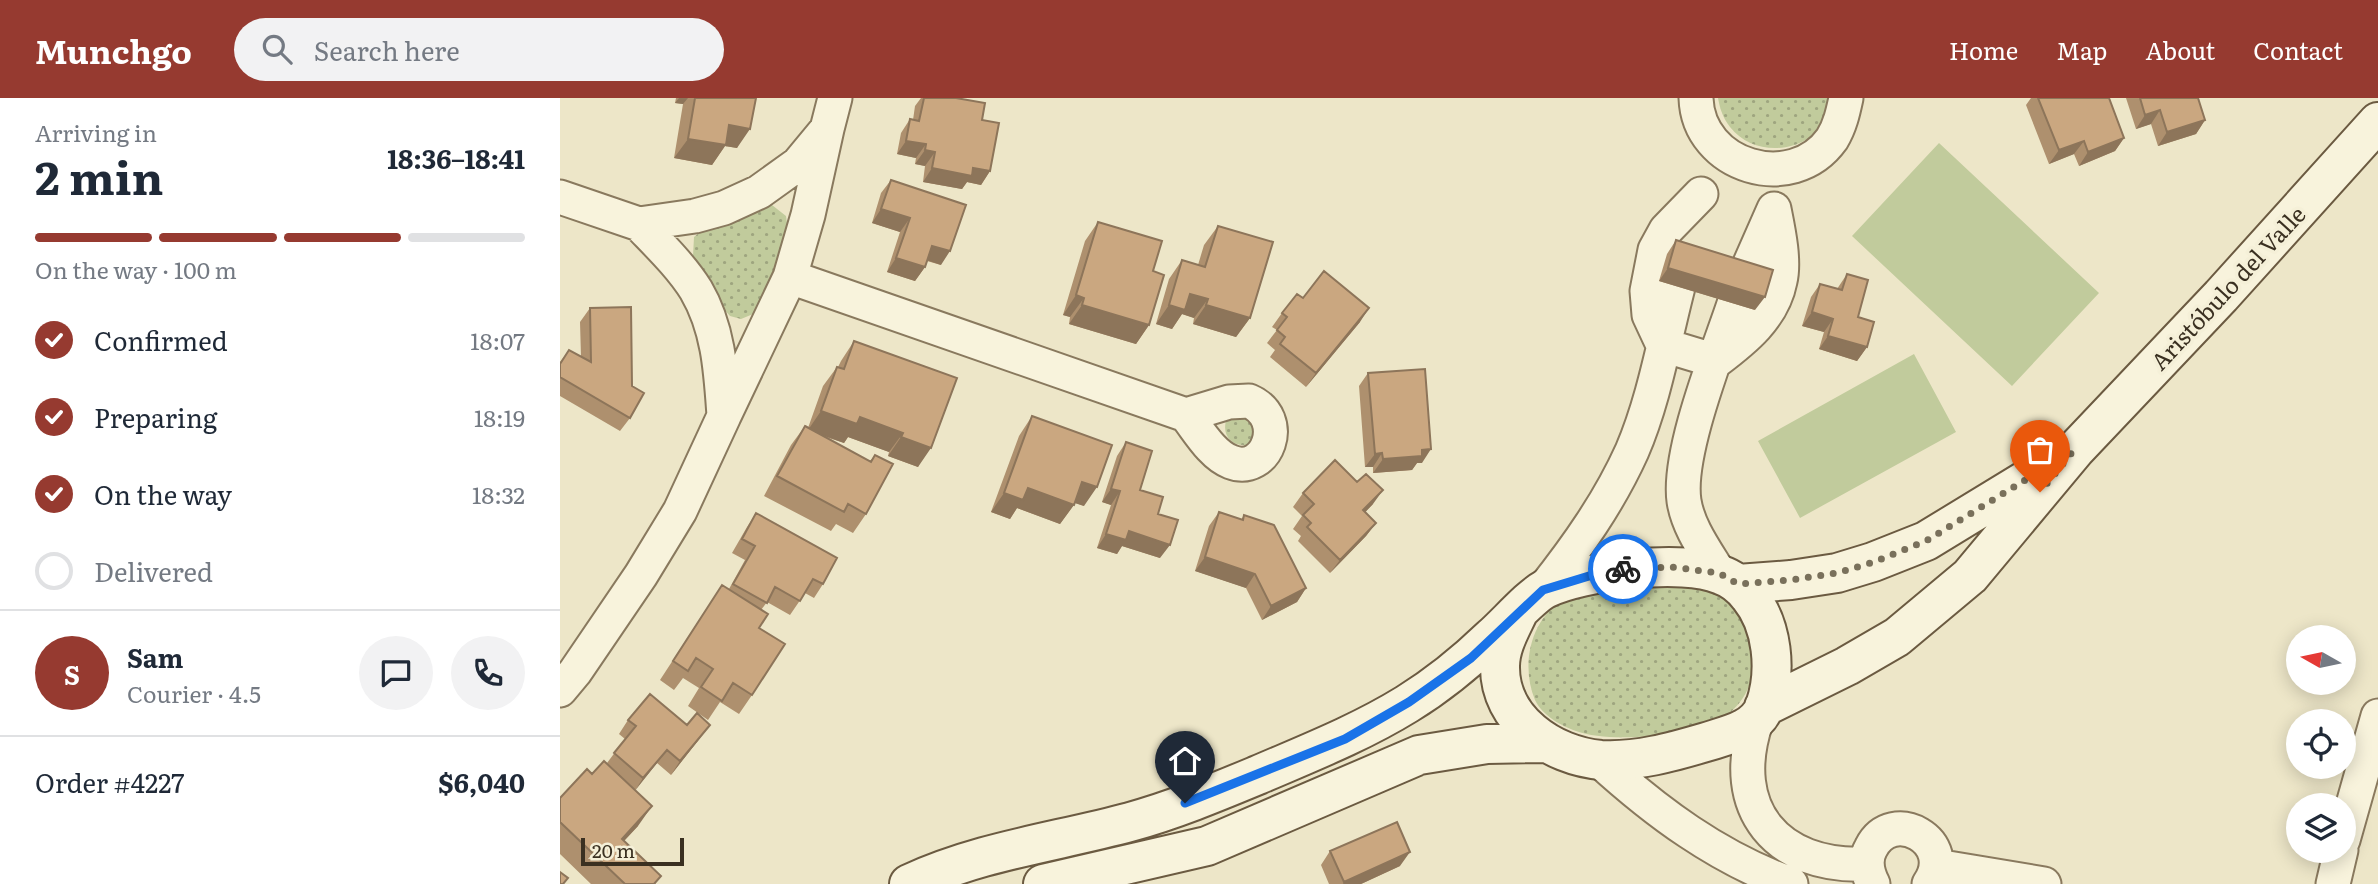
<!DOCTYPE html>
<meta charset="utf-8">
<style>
body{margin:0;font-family:Literata,serif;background:#f2f2f3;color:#1f2937;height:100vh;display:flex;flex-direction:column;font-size:26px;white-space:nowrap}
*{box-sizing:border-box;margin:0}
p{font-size:23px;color:#747a83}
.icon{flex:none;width:38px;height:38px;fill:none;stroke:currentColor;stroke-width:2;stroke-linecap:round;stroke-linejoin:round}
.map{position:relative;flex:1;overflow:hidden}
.drawer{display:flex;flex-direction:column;background:#fff;width:560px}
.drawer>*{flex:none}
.needle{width:46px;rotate:279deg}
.buttons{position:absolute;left:1726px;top:527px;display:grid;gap:14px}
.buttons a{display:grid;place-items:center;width:70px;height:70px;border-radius:50%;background:#fff;box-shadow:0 4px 18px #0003;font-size:35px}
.scale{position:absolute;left:21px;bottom:18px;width:103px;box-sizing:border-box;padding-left:7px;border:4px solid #3a3021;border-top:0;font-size:19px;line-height:24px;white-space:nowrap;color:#3a3021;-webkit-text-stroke:5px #f5f0d8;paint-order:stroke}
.pin{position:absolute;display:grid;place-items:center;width:60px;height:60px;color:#fff;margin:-72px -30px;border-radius:50% 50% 50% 0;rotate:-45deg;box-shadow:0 0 7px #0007}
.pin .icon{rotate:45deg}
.courier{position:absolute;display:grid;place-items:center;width:70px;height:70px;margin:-35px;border:5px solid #1a73e8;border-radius:50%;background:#fff;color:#222;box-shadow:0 2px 9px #0007}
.head em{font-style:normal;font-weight:700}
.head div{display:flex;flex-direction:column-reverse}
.head{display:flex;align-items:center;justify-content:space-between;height:119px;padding:0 35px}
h1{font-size:46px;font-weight:700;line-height:52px}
.bar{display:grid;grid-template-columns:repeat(4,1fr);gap:10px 7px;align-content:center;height:84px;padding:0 35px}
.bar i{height:9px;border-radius:5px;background:#e0e1e3}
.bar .current{background:#963a30}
.bar p{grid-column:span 4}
.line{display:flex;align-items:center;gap:18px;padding:0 35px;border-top:2px solid #e0e1e3}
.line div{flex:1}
.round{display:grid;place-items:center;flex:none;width:74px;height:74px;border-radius:37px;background:#f2f2f3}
ol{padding:0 35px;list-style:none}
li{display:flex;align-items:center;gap:21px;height:77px}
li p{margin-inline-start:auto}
li .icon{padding:7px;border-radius:50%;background:#963a30;color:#fff;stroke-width:4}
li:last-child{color:#747a83}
li i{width:38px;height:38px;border:4px solid #e0e1e3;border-radius:50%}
header{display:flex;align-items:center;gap:42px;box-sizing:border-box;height:98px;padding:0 35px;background:#963a30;color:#fff}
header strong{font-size:33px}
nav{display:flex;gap:38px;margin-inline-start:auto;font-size:24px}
.search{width:490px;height:63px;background:#f2f2f3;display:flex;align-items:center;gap:18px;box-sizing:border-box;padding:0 24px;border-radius:38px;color:#747a83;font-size:26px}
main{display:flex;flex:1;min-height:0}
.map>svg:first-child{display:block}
</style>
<header>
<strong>Munchgo</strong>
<div class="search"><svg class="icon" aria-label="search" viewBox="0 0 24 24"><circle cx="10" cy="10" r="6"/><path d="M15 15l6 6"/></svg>Search here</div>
<nav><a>Home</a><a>Map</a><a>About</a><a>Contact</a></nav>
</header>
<main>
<section class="drawer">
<div class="head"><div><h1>2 min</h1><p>Arriving in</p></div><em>18:36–18:41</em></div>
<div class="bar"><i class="current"></i><i class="current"></i><i class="current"></i><i></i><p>On the way · 100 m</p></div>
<ol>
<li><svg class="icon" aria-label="check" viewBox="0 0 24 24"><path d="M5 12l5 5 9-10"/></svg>Confirmed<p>18:07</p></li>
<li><svg class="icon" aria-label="check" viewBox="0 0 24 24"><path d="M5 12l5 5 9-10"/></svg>Preparing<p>18:19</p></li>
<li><svg class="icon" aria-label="check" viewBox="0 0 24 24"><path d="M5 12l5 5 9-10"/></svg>On the way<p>18:32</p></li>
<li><i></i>Delivered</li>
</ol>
<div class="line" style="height:126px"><b class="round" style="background:#963a30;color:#fff">S</b><div><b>Sam</b><p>Courier · 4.5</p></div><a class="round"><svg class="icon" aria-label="chat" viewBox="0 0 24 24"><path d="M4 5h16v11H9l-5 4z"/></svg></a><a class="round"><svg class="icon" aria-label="phone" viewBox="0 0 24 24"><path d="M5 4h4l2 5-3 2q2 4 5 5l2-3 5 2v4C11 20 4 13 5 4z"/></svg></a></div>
<div class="line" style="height:91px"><div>Order #4227</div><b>$6,040</b></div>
</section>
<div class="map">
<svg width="1818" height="786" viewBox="0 0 1818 786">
<defs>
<pattern id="grass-dots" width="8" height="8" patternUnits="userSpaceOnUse" patternTransform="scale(1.75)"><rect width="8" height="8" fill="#c1cb9c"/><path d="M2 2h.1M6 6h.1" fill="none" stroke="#9ea57f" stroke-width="1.8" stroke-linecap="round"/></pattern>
</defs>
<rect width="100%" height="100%" fill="#ede6c8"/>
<path fill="url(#grass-dots)" d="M1158,0H1274C1272,7 1270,15 1267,21C1248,55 1195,61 1170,29C1163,20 1160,11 1158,0Z
M212,107L226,118L228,132L198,214L181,221L170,218L161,208L133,158L134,139C155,122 184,109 212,107Z
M668,318L700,321L691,346C672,351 659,336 668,318Z
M1137,486C1153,493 1166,498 1177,510C1204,539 1200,596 1165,618C1133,638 1051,646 1016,633C1001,628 982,617 975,602C960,566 971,519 1006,500C1039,483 1099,487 1137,486Z"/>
<path fill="#c1cb9c" d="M1379,45L1539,195L1452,288L1292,138Z
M1354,256L1396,334L1240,420L1198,343Z"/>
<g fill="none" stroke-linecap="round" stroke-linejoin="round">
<g stroke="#89795e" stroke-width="37">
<path id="street" d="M1136,0C1138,69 1232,97 1272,41C1280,28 1283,14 1286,0
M267,31L275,0
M1141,96L1106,132L1095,152L1087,193L1089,217L1103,247L1156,263C1184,242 1213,219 1220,183C1225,163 1218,131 1214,111
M0,99L79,126L135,118L164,110L199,94L238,66L267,31L248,117L230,179L164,318C161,275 159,231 136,192C121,168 99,147 79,126
M230,179L626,317
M1184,179L1214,111
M689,303C729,320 707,378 671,364C652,357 638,332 626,317L669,304Z
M1159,475C1145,452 1128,429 1124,403C1117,355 1158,254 1174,206
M983,492C1017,449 1049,404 1072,353C1094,302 1104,243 1118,189
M0,592L15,574L81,477L120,413L164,318
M1196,624C1167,711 1217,770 1306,766
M1039,662C1096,714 1158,760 1231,786
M1783,742L1818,618
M1376,768L1484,786
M1313,786C1307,774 1304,762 1311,750C1332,707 1398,744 1369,786
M1773,786L1781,752"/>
</g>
<g stroke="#6b5a41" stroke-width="42">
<path id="secondary" d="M1178,486L1231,482L1277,475L1313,464L1366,443L1489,368
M1204,609L1287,568L1337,539L1410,478L1515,352L1661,198L1818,24
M349,786C420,753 496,744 570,724C614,712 657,694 698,677C749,655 800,635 847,606C878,587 906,564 932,539C946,527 970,499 985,491C1022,473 1123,460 1161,477C1173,481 1182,489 1189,498C1213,527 1217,573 1205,608C1196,632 1168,637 1146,644C1112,654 1077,664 1041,662C992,658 939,622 940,568C940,549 950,532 958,515
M483,786L647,748L859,657L927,646L985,645"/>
</g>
<use href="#street" stroke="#f8f3dc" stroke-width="33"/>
<use href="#secondary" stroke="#f8f3dc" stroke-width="38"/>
</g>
<path fill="#ae906e" d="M116,0H196L177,50L165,48L152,67L114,60L123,6L115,5Z
M361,0H396L422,22L430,73L421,87L407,84L402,91L363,84L365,68L355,66L356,60L337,56L341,35L350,21L353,22L355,8Z
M1471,0H1549L1564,40L1555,53L1519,68L1514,56L1489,66L1466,7Z
M1566,0H1638L1645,22L1636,36L1598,48L1591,26L1576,31Z
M331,82L381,167L367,163L365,169L355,183L327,174L340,134L312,125L321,95Z
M538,124L593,173L589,227L576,246L509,226L510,219L503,217L525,143Z
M658,128L690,220L676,239L633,226L634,220L622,216L612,231L596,226L609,181L622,162L638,167L644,147Z
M1116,142L1195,212L1099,183L1107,156Z
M1287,176L1307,249L1297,263L1259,251L1264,234L1242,228L1251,199L1260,186L1277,191Z
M743,200L800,224L746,289L710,259L715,252L707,245L717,232L712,229L722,215Z
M30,210L70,320L60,333L0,298V264L9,252L21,259L20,224Z
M294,243L397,280L358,369L328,358L329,354L288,339L284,345L260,337L310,363L315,357L306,416L293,435L276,426L271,433L204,398L231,347L245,328L248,330L263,288L277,269H278L281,263Z
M808,275L862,365H857L852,372L813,375V369H805L799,288Z
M472,318L524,408L515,405L500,426L457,410L450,421L431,414L459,338Z
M566,344L580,392L598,416L600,460L562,448L557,456L537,450L551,407L542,404L557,358Z
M743,395L813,406L805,414L816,425L806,438L770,475L738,443L741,438L733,431L742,418L733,409Z
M659,414L681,422L684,417L746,490L737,504L702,522L686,490L635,473L649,428Z
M196,415L263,486L254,500L245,495L230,517L207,504L201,512L192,597L179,616L160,604L148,622L128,608L139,590L123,580L114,592L100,582L162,487L169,491L185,462L172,455L187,429Z
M68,622L127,627L140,640L111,677L97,665L75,692L78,728L64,743L96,786H31L0,756V700L47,665L65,641L59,636Z
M770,753L840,768L801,786H769L761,767Z"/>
<path fill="#8d755a" d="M119,0H128L123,6L115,5Z
M1600,12L1591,26L1576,31L1585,17Z
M1645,22L1636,36L1598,48L1607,34Z
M169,27L190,31L177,50L165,48L152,67L114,60L128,41Z
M1564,40L1555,53L1519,68L1528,54Z
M346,43L366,46L356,60L337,56Z
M1524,43L1514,56L1489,66L1499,52Z
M365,52L375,54L365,68L355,66Z
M372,70H413L430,73L421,87L407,84L402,91L363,84Z
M321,111L350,120L340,134L312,125Z
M372,148L390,153L381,167L363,161Z
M336,160L365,169L355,183L327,174Z
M1108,170L1205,199L1195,212L1099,183Z
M630,196L648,201L634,220L622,216L612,231L596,226L609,207Z
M516,197L524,200L510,219L503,217Z
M522,207L589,227L576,246L509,226Z
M646,207L690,220L676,239L633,226Z
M809,210L800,224L746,289L756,275Z
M1252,214L1273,221L1264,234L1242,228Z
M1268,238L1307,249L1297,263L1259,251Z
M261,313L300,319L343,335L329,354L288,339L284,345L248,332Z
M341,339L371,350L358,369L328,358Z
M871,351L862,365H857L852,372L813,375L823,361L862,352Z
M822,355L813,369H805L815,356Z
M522,384L537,389L524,408L509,403Z
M468,390L514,407L500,426L457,410L450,421L431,414L444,395Z
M551,391L560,393L551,407L542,404Z
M823,392L813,406L794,426L803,412Z
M816,425L806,438L770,475L780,462Z
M569,433L610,447L600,460L562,448L557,456L537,450L546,436Z
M645,459L695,476L686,490L635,473Z
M746,490L737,504L702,522L711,508Z
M150,627L140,640L111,677L120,663Z
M107,652L97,665L74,694L83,680Z
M92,708L78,728L48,760L62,741Z
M850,754L840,768L801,786H783L784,784Z"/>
<path fill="#caa780" stroke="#8d755a" stroke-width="2" d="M135,0H196L190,31L169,27L166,47L128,41Z
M364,0H396L425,5L422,22L439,25L430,73L413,70L412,78L372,70L375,54L365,52L366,46L346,43L350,21L359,23Z
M1478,0H1549L1564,40L1528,54L1524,43L1499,52Z
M1580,0H1638L1645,22L1607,34L1600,12L1585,17Z
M331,82L406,107L390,153L372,148L365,169L336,160L350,120L321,111Z
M538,124L602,143L593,173L604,177L589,227L522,207L524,200L516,197Z
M658,128L713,144L690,220L646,207L648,201L630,196L625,212L609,207L622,162L645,169Z
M1116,142L1213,172L1205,199L1108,170Z
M764,173L809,210L756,275L720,246L725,239L717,232L727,219L722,215L737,196L743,200Z
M1287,176L1308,182L1298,219L1314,224L1307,249L1268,238L1273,221L1252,214L1260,186L1282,192Z
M71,209L72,288L84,295L70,320L0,279V266L9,252L31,264L30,210Z
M294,243L397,280L371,350L341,339L343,335L300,319L297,326L261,313L277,269L284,271Z
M865,271L871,351L862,352V358L823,361L822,355L815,356L808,275Z
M472,318L552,347L537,389L522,384L514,407L468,390L463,402L444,395Z
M245,328L311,364L315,357L333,366L306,416L288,406L284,414L217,378Z
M566,344L592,353L580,392L603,399L598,416L618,422L610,447L569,433L566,442L546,436L560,393L551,391Z
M775,362L797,384L806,376L823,392L803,412L816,425L780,462L747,429L751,425L743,417L754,406L743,395Z
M659,414L683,422L684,417L714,427L746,490L711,508L695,476L645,459Z
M196,415L277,460L263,486L253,481L240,503L215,489L207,505L173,486L195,448L182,441Z
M162,487L208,516L199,530L225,546L192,597L173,585L162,603L141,589L153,571L136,560L128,573L113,563Z
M90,596L127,627L137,615L150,627L120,663L107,652L83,680L54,655L76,628L68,622Z
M44,663L92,708L62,741L101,778L94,786H65L0,724V700L27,671L32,676Z
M837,724L850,754L784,784L770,753Z
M0,774L8,780L3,786H0Z"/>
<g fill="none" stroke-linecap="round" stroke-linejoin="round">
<path stroke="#79705b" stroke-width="7" stroke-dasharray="0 12.6" d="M1063,471L1111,469L1159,475L1178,486L1231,482L1277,475L1314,464L1366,443L1514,352L1480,394"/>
<path stroke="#1a73e8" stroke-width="9" d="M625,705L785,641L849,604L911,560L983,492L1029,478L1063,471"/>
</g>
<g text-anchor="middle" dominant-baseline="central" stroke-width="7" stroke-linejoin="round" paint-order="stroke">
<g font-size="23" fill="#3a3021" stroke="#f5f0d8">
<text transform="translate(1667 189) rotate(-47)">Aristóbulo del Valle</text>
</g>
</g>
</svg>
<div class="buttons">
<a><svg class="needle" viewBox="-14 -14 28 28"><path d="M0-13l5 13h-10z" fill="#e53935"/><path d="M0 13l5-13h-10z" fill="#747a83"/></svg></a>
<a><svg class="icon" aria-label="locate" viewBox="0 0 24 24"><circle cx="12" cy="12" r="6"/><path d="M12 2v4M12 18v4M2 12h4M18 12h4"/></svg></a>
<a><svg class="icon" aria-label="layers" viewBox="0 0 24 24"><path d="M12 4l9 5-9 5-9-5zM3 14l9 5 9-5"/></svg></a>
</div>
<div class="scale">20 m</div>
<div class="pin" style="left:1480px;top:394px;background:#ea580c"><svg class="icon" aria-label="bag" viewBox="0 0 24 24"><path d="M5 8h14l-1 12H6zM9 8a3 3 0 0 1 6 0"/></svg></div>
<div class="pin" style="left:625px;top:705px;background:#1f2937"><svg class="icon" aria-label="home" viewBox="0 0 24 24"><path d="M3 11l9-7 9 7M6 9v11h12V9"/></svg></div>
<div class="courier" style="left:1063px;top:471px"><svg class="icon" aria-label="bike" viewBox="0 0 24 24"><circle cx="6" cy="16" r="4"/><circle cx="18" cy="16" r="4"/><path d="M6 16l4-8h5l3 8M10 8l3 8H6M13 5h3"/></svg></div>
</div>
</main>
